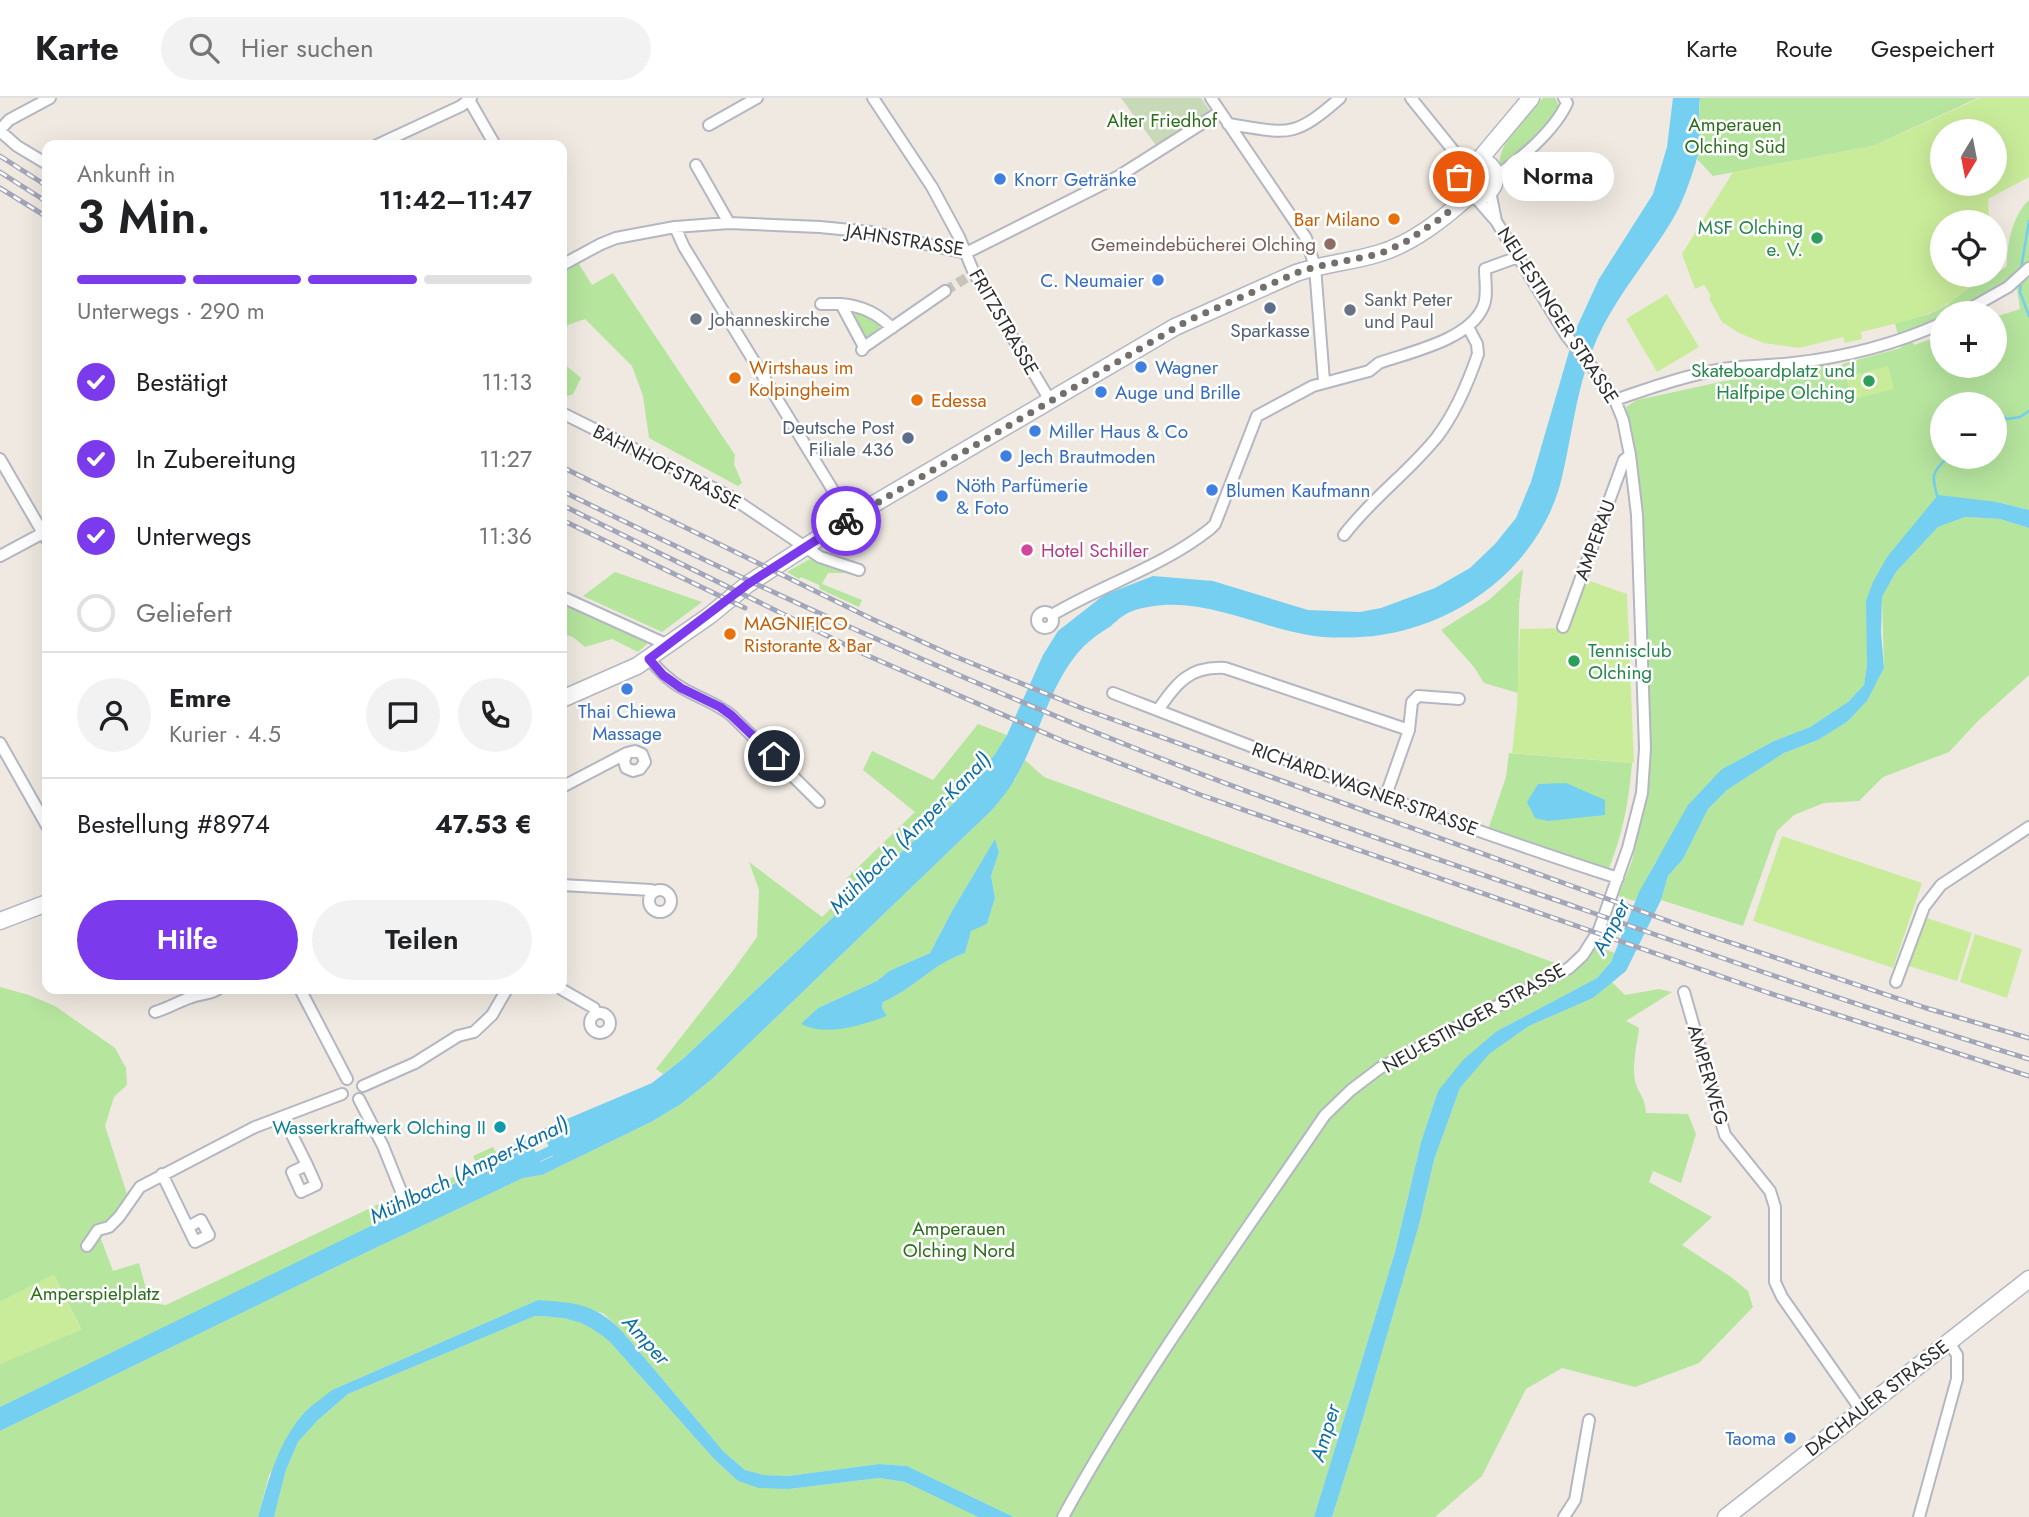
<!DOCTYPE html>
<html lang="de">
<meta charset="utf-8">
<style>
body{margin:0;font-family:Jost,sans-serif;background:#f2f2f2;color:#202124;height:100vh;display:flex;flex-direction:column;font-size:26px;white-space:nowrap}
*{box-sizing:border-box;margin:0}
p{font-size:23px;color:#757577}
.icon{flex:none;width:38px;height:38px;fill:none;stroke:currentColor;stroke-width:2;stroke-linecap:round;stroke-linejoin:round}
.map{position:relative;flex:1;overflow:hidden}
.side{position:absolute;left:42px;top:42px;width:525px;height:854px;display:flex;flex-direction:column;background:#fff;border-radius:14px;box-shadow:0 7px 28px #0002}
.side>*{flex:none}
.needle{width:46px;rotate:190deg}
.tools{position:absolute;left:1930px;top:21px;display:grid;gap:14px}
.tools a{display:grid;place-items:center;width:77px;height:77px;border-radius:50%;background:#fff;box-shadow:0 7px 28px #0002;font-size:35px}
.pin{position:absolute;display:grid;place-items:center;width:60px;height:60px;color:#fff;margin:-30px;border:4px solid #fff;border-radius:50%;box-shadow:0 2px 7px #0007}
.courier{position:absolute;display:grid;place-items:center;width:70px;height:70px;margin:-35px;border:5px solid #7c3aed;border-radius:50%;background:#fff;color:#222;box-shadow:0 2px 9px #0007}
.bubble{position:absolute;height:49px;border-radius:24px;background:#fff;box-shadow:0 7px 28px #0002;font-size:23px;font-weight:600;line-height:49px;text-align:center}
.summary em{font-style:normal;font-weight:600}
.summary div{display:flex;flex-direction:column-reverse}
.summary{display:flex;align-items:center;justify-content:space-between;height:119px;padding:0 35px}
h1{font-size:46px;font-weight:600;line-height:52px}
.bar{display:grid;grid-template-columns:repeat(4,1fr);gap:10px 7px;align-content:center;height:84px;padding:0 35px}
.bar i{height:9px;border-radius:5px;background:#e0e0e0}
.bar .on{background:#7c3aed}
.bar p{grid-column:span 4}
.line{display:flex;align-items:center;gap:18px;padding:0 35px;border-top:2px solid #e0e0e0}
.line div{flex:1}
.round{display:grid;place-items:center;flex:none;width:74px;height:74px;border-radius:37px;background:#f2f2f2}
ol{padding:0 35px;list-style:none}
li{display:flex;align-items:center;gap:21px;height:77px}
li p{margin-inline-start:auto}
li .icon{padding:7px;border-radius:50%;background:#7c3aed;color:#fff;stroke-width:4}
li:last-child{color:#757577}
li i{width:38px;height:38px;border:4px solid #e0e0e0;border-radius:50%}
.cta{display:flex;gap:14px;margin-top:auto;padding:14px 35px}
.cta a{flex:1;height:80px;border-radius:42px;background:#7c3aed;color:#fff;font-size:28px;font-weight:600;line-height:80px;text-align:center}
.cta a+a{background:#f2f2f2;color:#202124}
header{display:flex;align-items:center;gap:42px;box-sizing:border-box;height:98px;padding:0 35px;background:#fff;border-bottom:2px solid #e0e0e0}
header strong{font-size:33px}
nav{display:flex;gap:38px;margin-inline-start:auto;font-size:24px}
.search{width:490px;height:63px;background:#f2f2f2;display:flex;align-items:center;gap:18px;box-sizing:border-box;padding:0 24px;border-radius:38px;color:#757577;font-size:26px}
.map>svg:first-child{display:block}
</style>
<header>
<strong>Karte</strong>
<div class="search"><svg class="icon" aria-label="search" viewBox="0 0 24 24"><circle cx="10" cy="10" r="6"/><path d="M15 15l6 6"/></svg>Hier suchen</div>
<nav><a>Karte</a><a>Route</a><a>Gespeichert</a></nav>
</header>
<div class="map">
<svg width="2029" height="1419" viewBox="0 0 2029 1419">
<rect width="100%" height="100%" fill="#efe9e1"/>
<path fill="#b6e59e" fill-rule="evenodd" d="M1543,0H1555L1559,8L1554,17L1509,64L1499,71C1498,43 1525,19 1543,0Z
M1700,0H1978L1873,48L1713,78L1697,61Z
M1465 81a12 12 0 1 1 24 0a12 12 0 1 1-24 0Z
M2029,102V412L1997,404L1912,432L1887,459L1867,537V567L1864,587L1848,604L1810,629L1774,643L1722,671L1655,765L1635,803L1618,798L1632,763L1646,696L1641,433L1638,377L1626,309L1637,302L1720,284L1829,265L1831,271L1842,269V266L1901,250L1895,225L1929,216L1947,207L1968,190L1985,184L2007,168C2007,146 2012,118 2029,102ZM2015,178L2020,211L1995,219V268H1942V237L1914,247L1908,233L1942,221V215C1970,215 1993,194 2015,178ZM1942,306H1995V359H1942Z
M577,163L592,187L613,175L735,357L734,366L742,385L738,388L649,340L643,298L632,268L585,221L568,227L562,241V175Z
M851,212L873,219L887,229L865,244L850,213Z
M562,255L563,265L581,280L573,296L563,300Z
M1965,419L2000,421L2029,430V577L1978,623L1949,654L1883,679L1859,703L1824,705L1794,717L1777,733L1743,828L1661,802L1668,778L1683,761L1708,711L1727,692L1784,655L1818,642L1847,624L1867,603L1884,570L1882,499L1896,474L1938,429Z
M810,461L856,475H828L822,486L862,502L859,509L820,491L819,487L801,479L799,481L787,474Z
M1523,471L1519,507L1518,595L1484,585L1474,569L1441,532L1489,502Z
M615,474L702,504L662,534L583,498Z
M562,503L649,544L638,554L612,541L585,549L573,539L562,536Z
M978,626L1007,637L995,656L959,700L684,960L663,976L656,971L732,874L757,839L759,792L749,764L822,819L853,789L846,781L915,714L863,672L872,653L933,682Z
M1509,655L1632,665C1629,703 1623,735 1609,770L1488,732L1506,679Z
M1025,662L1044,679L1569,870L1590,847L1615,855L1611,864L1597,880L1497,933L1438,993L1421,1044L1395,1154L1314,1419H1014L907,1368L879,1366L788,1378L764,1377L745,1372L724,1354L621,1232L603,1215L538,1202L332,1292L269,1377L258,1419H0V1333L344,1165L523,1080L542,1077L651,1024L681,1006L712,981L992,712L1015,682ZM995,742L999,754L991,778L995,800L987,826L971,832L965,855C931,866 914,891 883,904L882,910L887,918L802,926L818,910L877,883L889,873L930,855L952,813Z
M1612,884L1625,897L1659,891L1672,894L1626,923L1639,930C1637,946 1632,967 1635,983C1639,997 1645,998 1646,1015L1688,1016L1696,1036L1681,1085L1653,1073L1649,1084L1712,1119L1682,1147L1731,1179L1748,1193L1753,1209L1699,1265L1635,1289L1562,1270L1526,1291L1482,1378L1435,1419H1332L1358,1337L1419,1127L1434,1062L1460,990L1488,956L1529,928L1593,900Z
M0,889L29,897L55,908L115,950L126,970L127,987L114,999L105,1028L127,1096L109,1129L98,1133L113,1173L139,1165L150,1205L166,1207L402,1095L406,1103L477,1067L473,1058L493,1049L500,1061L340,1144L0,1309V1266L81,1231L54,1177L0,1204Z
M535,1218C569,1219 584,1221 610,1244L715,1362L738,1383L789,1391L879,1380L905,1384L978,1419H274L286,1372L298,1344L318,1322L348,1296Z"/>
<path fill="#c8d9b8" d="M1121,0H1201L1210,13L1158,50Z"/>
<path fill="#c9ec9a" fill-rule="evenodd" d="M1980,0H2029V79L1988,101L1989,124H1942V177H1977C1951,217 1905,223 1861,234L1862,241L1845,245L1843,239L1799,250L1764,245L1739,235L1722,224L1709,200L1711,198L1704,187L1695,191L1682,156L1733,74L1873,48ZM1942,33H1995V86H1942Z
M1667,196L1699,249L1657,274L1626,221Z
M1888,268L1894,291L1858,300L1848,287L1846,279Z
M1584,481L1627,496L1634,665L1512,655L1517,610L1520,531L1563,530Z
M1782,738L1922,785L1893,870L1753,823Z
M1924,819L1972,835L1957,883L1909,868Z
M1975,836L2022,851L2007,900L1960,884Z
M54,1177L81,1232L0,1266V1204Z"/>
<path fill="#75cff0" d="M1673,0H1700C1697,21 1702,44 1696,64C1690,83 1682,107 1671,124C1645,167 1610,205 1592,253C1576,294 1572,337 1562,379C1541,470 1452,534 1360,539C1343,540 1325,540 1308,537C1250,527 1190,492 1130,514C1123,517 1116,523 1111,528C1101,534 1091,541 1083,549C1049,585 1040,638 1016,679C1010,691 1000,702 992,712L712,981L681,1006L651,1024L542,1077L523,1080L344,1165L0,1333V1309L420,1104L500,1061L511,1048L529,1040L540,1064L553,1058L541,1032L652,985L684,960L959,700L995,656L1007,637L1043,557L1058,533L1104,497L1153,478L1213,483L1308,512L1360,514L1381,510L1435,490L1470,470L1495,446L1516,420L1531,384L1575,233L1599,181L1653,96L1667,49Z
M1938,397L1997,404L2029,412V430L2000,421L1965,419L1938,429L1896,474L1882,499L1881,534L1884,570L1867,603L1847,624L1818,642L1784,655L1727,692L1708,711L1683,761L1668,778L1661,802L1626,873L1593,900L1529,928L1489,956L1460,990L1434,1062L1419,1127L1358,1337L1332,1419H1314L1395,1154L1421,1044L1438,993L1463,962L1497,933L1597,880L1611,864L1639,794L1688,707L1722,671L1774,643L1810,629L1848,604L1864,587L1867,567L1866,503L1873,484L1887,459Z
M1566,685L1605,702V717L1548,723L1535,720L1527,704L1538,686Z
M995,741L999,754L991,778L995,800L987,826L971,833L965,855C932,866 914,891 883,904L882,910L887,918C862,927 827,939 801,926L818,910L877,883L889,873L930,855L952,813Z
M538,1202C576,1205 593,1205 621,1232L724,1354L745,1372L764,1377L788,1378L879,1366L907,1368L1014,1419H978L905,1384L879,1380L789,1391L759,1390L738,1383L715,1362L610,1244C584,1222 569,1219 535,1218L348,1296L318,1322L298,1344L286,1372L274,1419H258C269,1381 278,1343 306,1313C314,1305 324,1299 332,1292Z"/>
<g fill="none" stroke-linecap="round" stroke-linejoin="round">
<path stroke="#75cff0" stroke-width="2.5" d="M2021,171L2029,123
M2021,181L2020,194L2029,218
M1995,313L2007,321L2020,319L2029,313
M1938,401C1932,379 1930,374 1949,359"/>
<path stroke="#75cff0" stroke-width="10" d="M527,1064L561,1048"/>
<path stroke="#c8c4bd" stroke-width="10" stroke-dasharray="10 5" stroke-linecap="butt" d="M945,193L966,180"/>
<g stroke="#b4b7c1" stroke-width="14">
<path id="street" d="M468,0L495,47
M873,0L932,89L959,139L974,175L1051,304
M1211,0L1306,140L1315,169L1324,283
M1411,0L1465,67
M1228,26C1288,35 1292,42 1340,0
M709,27L757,0
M0,32L9,22L50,0
M0,33L17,48L47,66
M377,47L461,8L471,0
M696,67L729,125
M1495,79C1520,62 1555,32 1567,5L1564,0
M1490,93L1496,123
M675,129L684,149L850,420
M562,167L601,146L616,140L675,129L729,125L820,129L871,134L966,155L1119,78L1220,14
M821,206H841
M1962,215L2008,189L2029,170
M864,249L841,206C862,208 877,215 892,230
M862,252L864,249L945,193
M1615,302C1650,290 1687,277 1723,271C1746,267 1770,268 1793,265C1846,259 1894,247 1942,225
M562,315L731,399L820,459L859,472
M0,361L47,442
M1344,437C1371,401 1409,374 1437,339C1456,314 1468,285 1478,256L1477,246L1468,229
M0,458L43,435
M562,499L668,547
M1037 522a8 8 0 1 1 16 0a8 8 0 1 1-16 0Z
M1052,517C1104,486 1162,469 1210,431L1215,426L1257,318L1313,288L1369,273L1379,265C1410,254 1469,242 1483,209C1488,199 1485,183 1485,171L1518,159
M1563,529L1624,362L1630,357
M649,561C659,572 669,583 682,590C699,600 716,605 731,617L819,704
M1113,595C1281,660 1447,725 1618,780
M1158,612C1177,585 1189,568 1225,570L1409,632
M0,645L47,728
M562,689L627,655L635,653L642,656L645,664L640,671L633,673L626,670L624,663L627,655
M1385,700L1409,632L1412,604L1418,598L1459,601
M562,787L651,792L654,794
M649 803a11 11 0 1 1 22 0a11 11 0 1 1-22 0Z
M1896,884L1924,809L1941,787L2029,729
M300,891L347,981
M561,891L594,910L596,915
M1684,894L1725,1037L1770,1093L1775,1109V1184L1782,1199L1861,1312
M155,914C169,910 181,902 195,898C203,896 210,896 218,891
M590 925a10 10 0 1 1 20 0a10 10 0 1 1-20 0Z
M363,988L415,965L458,938L474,934L492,917L507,891
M359,1001L383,1048L405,1103
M283,1019L307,1067L292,1074L301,1094L316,1087L307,1067
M162,1076L195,1144L209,1137L201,1122L188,1129
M87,1148L98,1132L109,1129L119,1119L140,1089L255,1029L342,996
M1063,1419C1140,1279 1235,1149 1325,1017L1351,992L1380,970L1569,870L1583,857L1599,832L1628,750L1642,695L1645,650L1637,417L1630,357L1623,322L1615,302L1596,274L1566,237L1496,123L1474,98
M1564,1419L1575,1402L1589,1322
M1919,1419L1957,1281V1257L1949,1244"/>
</g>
<g stroke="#b4b7c1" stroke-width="19">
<path id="secondary" d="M1459 80a18 18 0 1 1 36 0a18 18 0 1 1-36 0Z
M1479,62L1531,0
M562,601L637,568L709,518L748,486L850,420L1175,229L1296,175C1323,166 1350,164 1377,156C1412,146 1443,121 1470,97
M0,823L47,805
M1726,1419L2029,1181"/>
</g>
<use href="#street" stroke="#fff" stroke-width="10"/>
<use href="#secondary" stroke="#fff" stroke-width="16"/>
<g stroke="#a3a6b8" stroke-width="5">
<path id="rail" d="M0,58L47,88
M0,74L47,104
M0,90L47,119
M562,369L872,521L949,556L1084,611L1693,832L1926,910L2029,940
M562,393C749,485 938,572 1132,649C1279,708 1429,758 1579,810C1728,862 1877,915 2029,961
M562,407L864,556L1063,643L1201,697L1769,895L2029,978
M562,422L745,510"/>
</g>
<use href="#rail" stroke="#fff" stroke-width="2.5" stroke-dasharray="8" stroke-linecap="butt"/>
</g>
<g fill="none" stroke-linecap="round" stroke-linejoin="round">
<path stroke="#726f6d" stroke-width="7" stroke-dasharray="0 12.6" d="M846,423L1187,223L1296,175L1315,169L1379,156L1404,145L1447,116L1461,88L1459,79"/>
<path stroke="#7c3aed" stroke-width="9" d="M774,658L731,617L720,609L681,590L663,577L649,561L748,486L846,423"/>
</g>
<g fill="#3f7fe0" stroke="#fff" stroke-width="2.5">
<circle cx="1000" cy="81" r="7"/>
<circle cx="1158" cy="182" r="7"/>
<circle cx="1141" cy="269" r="7"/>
<circle cx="1101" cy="294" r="7"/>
<circle cx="1035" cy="333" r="7"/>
<circle cx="1006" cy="358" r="7"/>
<circle cx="1212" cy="392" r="7"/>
<circle cx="942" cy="398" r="7"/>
<circle cx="627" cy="591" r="7"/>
<circle cx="1790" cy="1340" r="7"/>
</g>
<g fill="#e8710a" stroke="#fff" stroke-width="2.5">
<circle cx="1394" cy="121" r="7"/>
<circle cx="735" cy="280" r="7"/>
<circle cx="917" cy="302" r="7"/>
<circle cx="730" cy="536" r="7"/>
</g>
<g fill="#2e9e5b" stroke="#fff" stroke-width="2.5">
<circle cx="1817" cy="140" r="7"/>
<circle cx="1869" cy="283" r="7"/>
<circle cx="1574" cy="563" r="7"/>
</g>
<circle fill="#8d6e63" stroke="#fff" stroke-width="2.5" cx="1330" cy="146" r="7"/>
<g fill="#5c6f8a" stroke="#fff" stroke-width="2.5">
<circle cx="1270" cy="210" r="7"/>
<circle cx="908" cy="340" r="7"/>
</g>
<g fill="#6b7280" stroke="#fff" stroke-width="2.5">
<circle cx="1350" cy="212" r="7"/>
<circle cx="696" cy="221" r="7"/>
</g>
<circle fill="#d1479c" stroke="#fff" stroke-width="2.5" cx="1027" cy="452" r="7"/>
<circle fill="#0f9aa8" stroke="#fff" stroke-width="2.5" cx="500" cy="1029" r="7"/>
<g text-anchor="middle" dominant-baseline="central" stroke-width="5" stroke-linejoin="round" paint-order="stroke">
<g font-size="19" fill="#2c6e1b" stroke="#fff">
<text x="1162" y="22">Alter Friedhof</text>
<text x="1735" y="26">Amperauen<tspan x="1735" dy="22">Olching Süd</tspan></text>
<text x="959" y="1130">Amperauen<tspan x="959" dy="22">Olching Nord</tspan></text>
<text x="95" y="1195">Amperspielplatz</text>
</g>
<g font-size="19" fill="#366cbe" stroke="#fff" text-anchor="start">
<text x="1014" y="81">Knorr Getränke</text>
<text x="1144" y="182" text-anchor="end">C. Neumaier</text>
<text x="1155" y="269">Wagner</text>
<text x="1115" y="294">Auge und Brille</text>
<text x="1049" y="333">Miller Haus &amp; Co</text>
<text x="1020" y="358">Jech Brautmoden</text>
<text x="956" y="387">Nöth Parfümerie<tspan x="956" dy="22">&amp; Foto</tspan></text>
<text x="1226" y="392">Blumen Kaufmann</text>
<text x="627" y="613" text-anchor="middle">Thai Chiewa<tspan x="627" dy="22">Massage</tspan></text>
<text x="1776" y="1340" text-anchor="end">Taoma</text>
</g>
<g font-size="19" fill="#c56008" stroke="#fff" text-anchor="start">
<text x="1380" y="121" text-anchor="end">Bar Milano</text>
<text x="749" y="269">Wirtshaus im<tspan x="749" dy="22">Kolpingheim</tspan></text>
<text x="931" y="302">Edessa</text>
<text x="744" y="525">MAGNIFICO<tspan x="744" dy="22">Ristorante &amp; Bar</tspan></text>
</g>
<g font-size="19" fill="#27864d" stroke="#fff" text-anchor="end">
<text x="1803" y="129">MSF Olching<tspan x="1803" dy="22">e. V.</tspan></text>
<text x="1855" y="272">Skateboardplatz und<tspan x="1855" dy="22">Halfpipe Olching</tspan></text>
<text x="1588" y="552" text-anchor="start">Tennisclub<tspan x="1588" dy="22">Olching</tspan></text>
</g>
<g font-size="19" fill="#2e2e2e" stroke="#fff">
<text transform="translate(905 142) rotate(9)">JAHNSTRASSE</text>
<text transform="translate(1558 217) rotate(57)">NEU-ESTINGER STRASSE</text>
<text transform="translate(1004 224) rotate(60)">FRITZSTRASSE</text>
<text transform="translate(667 369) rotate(27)">BAHNHOFSTRASSE</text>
<text transform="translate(1595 442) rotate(-70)">AMPERAU</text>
<text transform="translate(1365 691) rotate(20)">RICHARD-WAGNER-STRASSE</text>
<text transform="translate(1474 920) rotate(-29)">NEU-ESTINGER STRASSE</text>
<text transform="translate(1708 977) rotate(74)">AMPERWEG</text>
<text transform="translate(1877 1300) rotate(-38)">DACHAUER STRASSE</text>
</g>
<g font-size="19" fill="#785e54" stroke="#fff" text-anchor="end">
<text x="1316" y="146">Gemeindebücherei Olching</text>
</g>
<g font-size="19" fill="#5b616d" stroke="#fff" text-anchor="start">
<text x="1364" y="201">Sankt Peter<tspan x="1364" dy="22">und Paul</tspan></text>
<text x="710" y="221">Johanneskirche</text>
</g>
<g font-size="19" fill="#4e5e75" stroke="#fff">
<text x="1270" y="232">Sparkasse</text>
<text x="894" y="329" text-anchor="end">Deutsche Post<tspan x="894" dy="22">Filiale 436</tspan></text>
</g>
<g font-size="19" fill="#b23c85" stroke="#fff" text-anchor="start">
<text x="1041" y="452">Hotel Schiller</text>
</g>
<g font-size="19" fill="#0d838f" stroke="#fff" text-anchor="end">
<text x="486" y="1029">Wasserkraftwerk Olching II</text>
</g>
<g font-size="21" font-style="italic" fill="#0d6fa3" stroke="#fff">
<text transform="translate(910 735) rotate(-45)">Mühlbach (Amper-Kanal)</text>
<text transform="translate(1611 829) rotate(-63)">Amper</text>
<text transform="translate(469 1072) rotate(-26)">Mühlbach (Amper-Kanal)</text>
<text transform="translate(646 1242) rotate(48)">Amper</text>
<text transform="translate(1325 1335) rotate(-73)">Amper</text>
</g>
</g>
</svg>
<div class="tools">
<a><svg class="needle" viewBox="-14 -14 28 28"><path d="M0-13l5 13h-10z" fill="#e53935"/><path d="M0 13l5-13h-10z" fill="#757577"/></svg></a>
<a><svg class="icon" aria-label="locate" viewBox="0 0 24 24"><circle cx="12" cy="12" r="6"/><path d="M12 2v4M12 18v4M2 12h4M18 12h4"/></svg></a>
<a>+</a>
<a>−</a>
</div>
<div class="pin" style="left:1459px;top:79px;background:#ea580c"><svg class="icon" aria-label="bag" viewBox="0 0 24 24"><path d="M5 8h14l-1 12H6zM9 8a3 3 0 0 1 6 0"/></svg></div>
<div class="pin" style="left:774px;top:658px;background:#1f2937"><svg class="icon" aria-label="home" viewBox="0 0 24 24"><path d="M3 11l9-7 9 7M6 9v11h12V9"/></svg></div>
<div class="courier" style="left:846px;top:423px"><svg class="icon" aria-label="bike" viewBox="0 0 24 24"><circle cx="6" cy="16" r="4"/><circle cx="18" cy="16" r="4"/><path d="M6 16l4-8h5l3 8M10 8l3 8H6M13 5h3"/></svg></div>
<div class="bubble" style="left:1502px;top:54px;width:112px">Norma</div>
<section class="side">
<div class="summary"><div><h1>3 Min.</h1><p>Ankunft in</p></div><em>11:42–11:47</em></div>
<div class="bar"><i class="on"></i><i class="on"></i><i class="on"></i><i></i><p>Unterwegs · 290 m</p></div>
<ol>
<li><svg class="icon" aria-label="check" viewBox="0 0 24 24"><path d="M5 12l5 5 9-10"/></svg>Bestätigt<p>11:13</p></li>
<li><svg class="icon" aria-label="check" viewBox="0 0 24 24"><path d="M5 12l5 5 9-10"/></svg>In Zubereitung<p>11:27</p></li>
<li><svg class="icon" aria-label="check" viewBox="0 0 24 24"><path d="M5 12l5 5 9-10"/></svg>Unterwegs<p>11:36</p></li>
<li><i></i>Geliefert</li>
</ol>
<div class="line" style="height:126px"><a class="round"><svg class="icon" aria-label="person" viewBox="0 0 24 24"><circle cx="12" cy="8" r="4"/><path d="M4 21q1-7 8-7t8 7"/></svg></a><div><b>Emre</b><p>Kurier · 4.5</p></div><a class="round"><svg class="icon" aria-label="chat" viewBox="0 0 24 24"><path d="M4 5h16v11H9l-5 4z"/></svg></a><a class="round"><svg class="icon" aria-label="phone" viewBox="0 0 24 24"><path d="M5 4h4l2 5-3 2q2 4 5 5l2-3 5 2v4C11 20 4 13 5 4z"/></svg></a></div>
<div class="line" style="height:91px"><div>Bestellung #8974</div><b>47.53 €</b></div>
<div class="cta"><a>Hilfe</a><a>Teilen</a></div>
</section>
</div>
